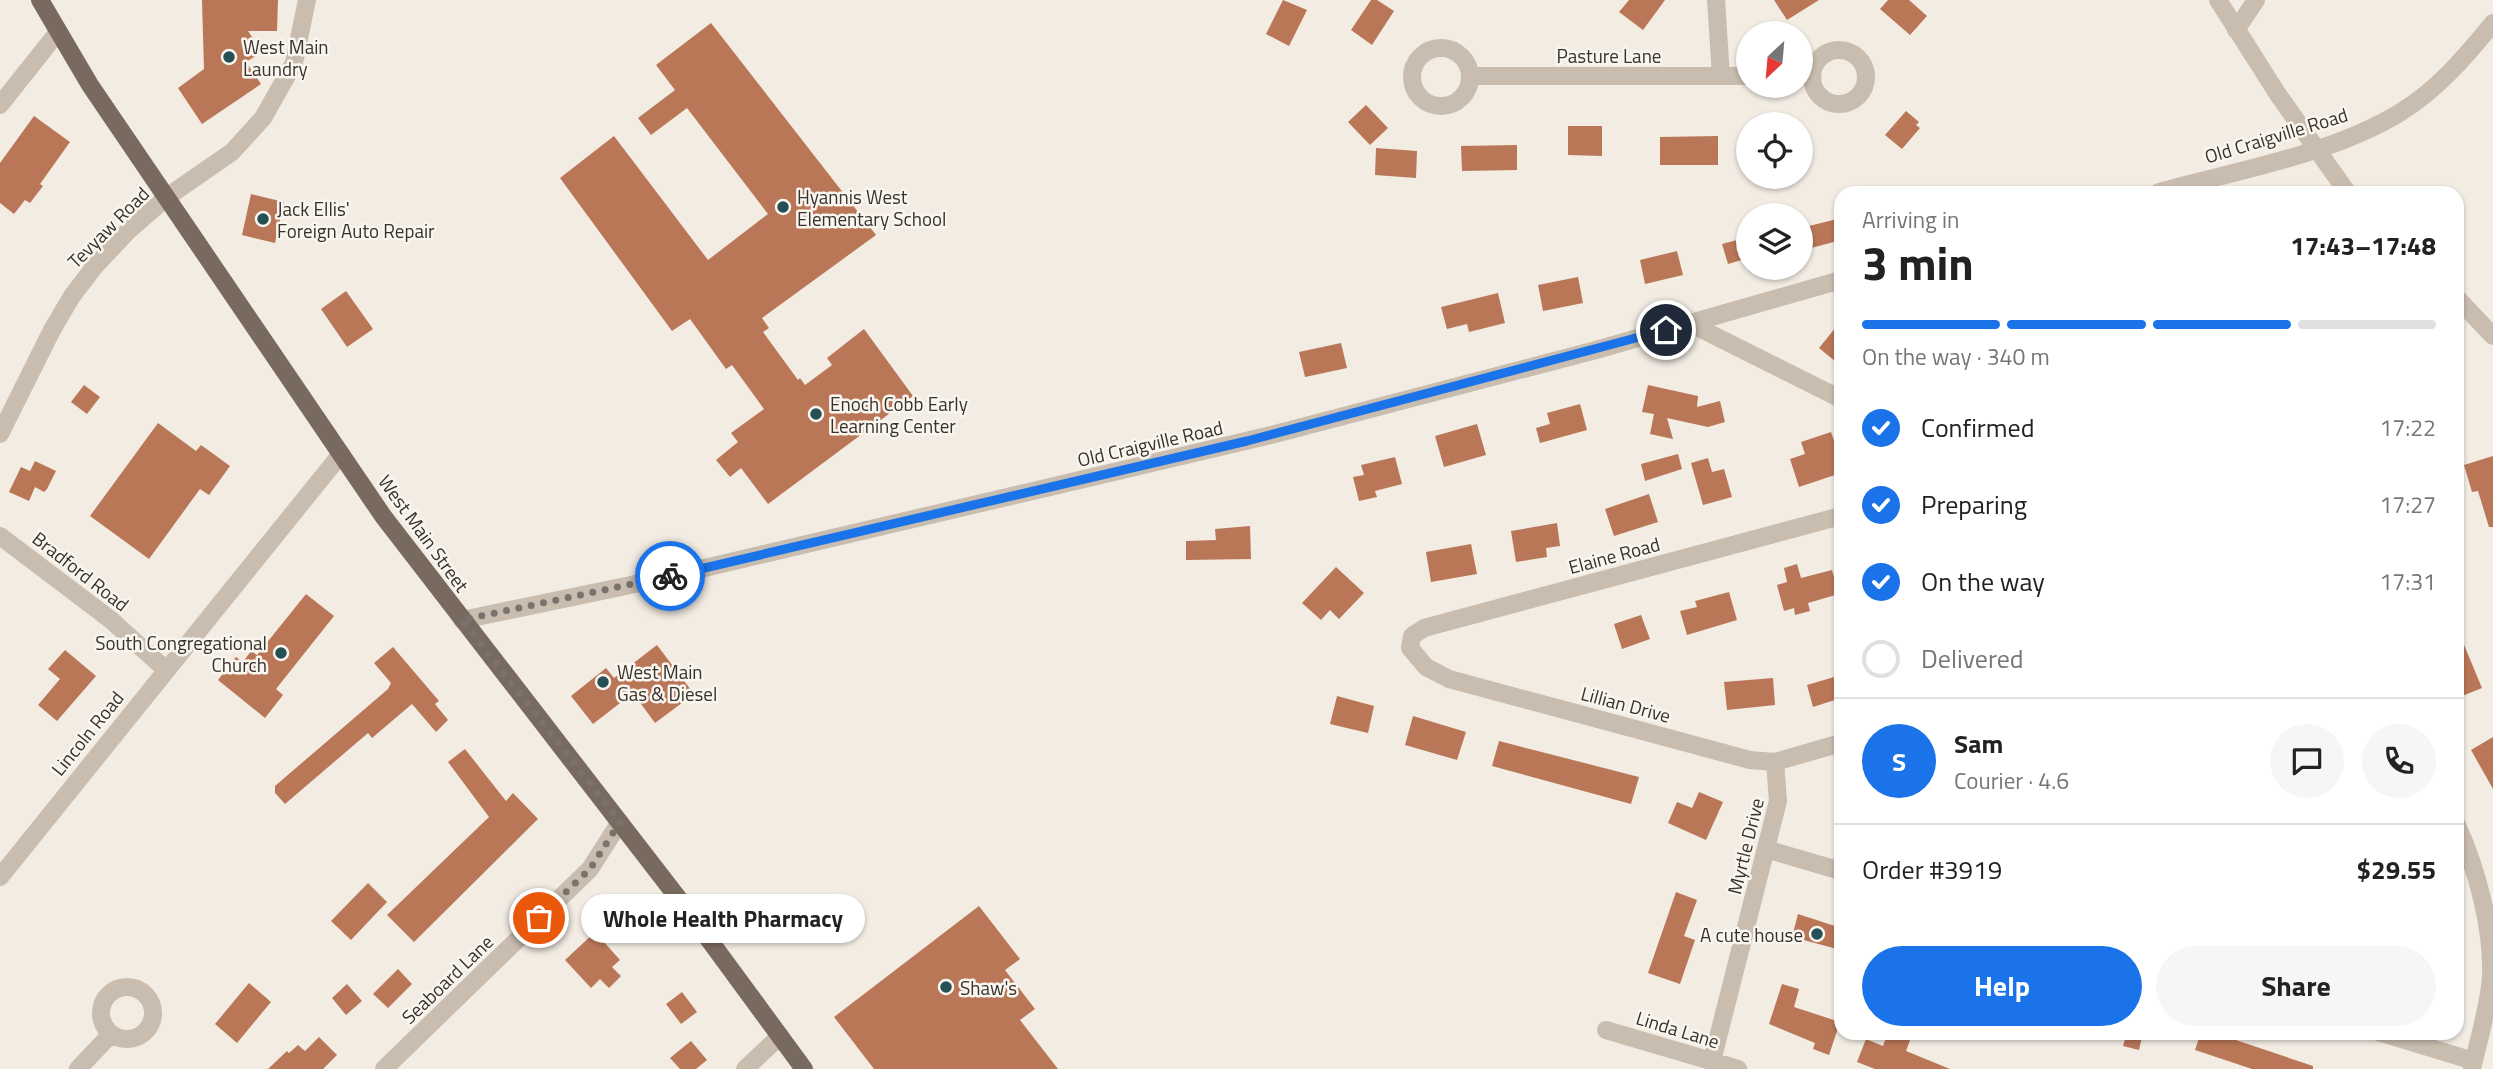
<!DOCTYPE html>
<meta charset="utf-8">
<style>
body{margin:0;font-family:"Titillium Web",sans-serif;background:#f6f6f6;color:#222;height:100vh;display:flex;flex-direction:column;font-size:26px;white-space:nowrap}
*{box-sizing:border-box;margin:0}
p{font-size:23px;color:#767676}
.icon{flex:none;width:38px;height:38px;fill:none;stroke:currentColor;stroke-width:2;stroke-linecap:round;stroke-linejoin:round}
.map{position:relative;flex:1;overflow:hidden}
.details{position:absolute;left:1834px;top:186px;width:630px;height:854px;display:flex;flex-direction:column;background:#fff;border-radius:21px;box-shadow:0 2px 5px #0004}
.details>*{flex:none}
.needle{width:46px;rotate:206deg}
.tools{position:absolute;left:1736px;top:21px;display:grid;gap:14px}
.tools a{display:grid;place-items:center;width:77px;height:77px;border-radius:50%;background:#fff;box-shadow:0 2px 5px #0004;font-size:35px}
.pin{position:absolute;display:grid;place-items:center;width:60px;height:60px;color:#fff;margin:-30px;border:4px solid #fff;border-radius:50%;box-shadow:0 2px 7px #0007}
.courier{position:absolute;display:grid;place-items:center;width:70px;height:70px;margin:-35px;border:5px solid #1a73e8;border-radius:50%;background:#fff;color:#222;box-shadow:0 2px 9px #0007}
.bubble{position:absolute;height:49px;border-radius:24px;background:#fff;box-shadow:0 2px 5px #0004;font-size:23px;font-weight:700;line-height:49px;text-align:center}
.summary em{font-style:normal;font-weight:700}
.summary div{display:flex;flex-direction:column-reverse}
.summary{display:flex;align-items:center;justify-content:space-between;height:119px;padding:0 28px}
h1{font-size:46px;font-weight:700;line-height:52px}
.bar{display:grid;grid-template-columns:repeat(4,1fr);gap:10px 7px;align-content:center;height:84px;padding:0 28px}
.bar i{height:9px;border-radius:5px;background:#e0e0e0}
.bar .selected{background:#1a73e8}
.bar p{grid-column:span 4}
.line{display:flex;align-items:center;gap:18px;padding:0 28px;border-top:2px solid #e0e0e0}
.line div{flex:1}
.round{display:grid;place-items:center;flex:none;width:74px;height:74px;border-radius:37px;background:#f6f6f6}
ol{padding:0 28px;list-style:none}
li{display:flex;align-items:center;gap:21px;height:77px}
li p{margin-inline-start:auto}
li .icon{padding:7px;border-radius:50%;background:#1a73e8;color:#fff;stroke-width:4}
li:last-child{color:#767676}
li i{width:38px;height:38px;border:4px solid #e0e0e0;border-radius:50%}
.button{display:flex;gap:14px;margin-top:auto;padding:14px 28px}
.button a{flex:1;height:80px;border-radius:42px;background:#1a73e8;color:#fff;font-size:28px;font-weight:700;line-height:80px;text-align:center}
.button a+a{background:#f6f6f6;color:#222}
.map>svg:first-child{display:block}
</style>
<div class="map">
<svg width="2493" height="1069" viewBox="0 0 2493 1069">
<rect width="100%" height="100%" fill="#f2ece3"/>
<path fill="#ba7758" d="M202,0H278L277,31H248L262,52L246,62L261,84L202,124L178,88L204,69Z
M1283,0L1307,10L1289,46L1266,34Z
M1371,0H1377L1394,11L1372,45L1351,30Z
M1629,0H1665L1643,30L1619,12Z
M1774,0H1819L1787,20Z
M1888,0H1909L1927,16L1910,35L1880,9Z
M711,23L876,235L762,318L769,328L763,332L798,380L800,378L805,385L832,365L827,358L864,329L913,396L768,504L741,468L730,477L716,460L738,442L731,433L764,409L732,365L726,369L690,319L672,331L560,178L614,136L708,260L768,214L687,108L651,135L638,118L675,90L656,65Z
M1366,105L1388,128L1370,145L1348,122Z
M1906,111L1919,122L1916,125L1920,128L1902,149L1885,135Z
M34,116L70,142L40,184L43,186L30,203L25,200L14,214L0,203V163Z
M1568,126H1602V156L1568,155Z
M1718,136V165H1660V137Z
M1517,145V170L1462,171L1461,146Z
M1376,148L1417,151L1416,178L1375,175Z
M251,194L284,202L275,243L242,235Z
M1841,218V240L1804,250L1801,228Z
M1748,237V258L1728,264L1722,244Z
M1677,251L1683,275L1645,284L1640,260Z
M1578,277L1583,303L1543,311L1538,285Z
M346,291L373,329L347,347L321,309Z
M1498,293L1505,323L1469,332L1467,324L1447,329L1441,307Z
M1841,321V366L1819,348Z
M1341,343L1347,368L1305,377L1299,352Z
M84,385L100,397L87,414L71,402Z
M1648,385L1698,396L1697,407L1720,401L1725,422L1708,427L1667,418L1673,439L1650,434L1654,414L1642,412Z
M1580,404L1587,430L1540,443L1536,428L1550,424L1547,413Z
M158,423L196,451L201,445L230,466L209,495L200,489L149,559L90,516Z
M1477,424L1486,455L1444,467L1435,436Z
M1831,432L1841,460L1834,462L1838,474L1799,487L1790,459L1805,454L1801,442Z
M1678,454L1682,469L1645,481L1641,464Z
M2493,456V527H2489L2478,491L2472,492L2464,465Z
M1395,457L1402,484L1375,491L1377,497L1359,501L1353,477L1364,475L1361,465Z
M1708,458L1712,472L1724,469L1732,497L1703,505L1691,463Z
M35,461L56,471L47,489L44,492L35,487L29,501L9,492L21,467L30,471Z
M1649,494L1658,522L1614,536L1605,509Z
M1557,523L1560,546L1546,548L1547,557L1516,562L1511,531Z
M1250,526L1251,559L1186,560V541L1216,540L1215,529Z
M1471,544L1477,574L1431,582L1426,552Z
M1797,564L1801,578L1832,570L1839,594L1808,603L1810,611L1795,615L1794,608L1784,611L1777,585L1787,582L1784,568Z
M1336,567L1364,593L1339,619L1330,610L1321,620L1302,603Z
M1729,592L1737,620L1687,635L1680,611L1697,607L1695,601Z
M306,594L334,616L276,689L283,695L265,718L218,680L236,657L243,662L251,651L257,655Z
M1641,615L1650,639L1622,649L1614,624Z
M2457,628L2482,688L2457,698Z
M657,645L694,694L655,723L633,693L593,724L571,696L606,668L614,678Z
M393,647L439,701L435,704L448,720L436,732L412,704L372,738L368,733L285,804L275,793V786L388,689L391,683L374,663Z
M65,650L96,676L57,721L38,705L60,679L48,669Z
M1841,675V698L1813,707L1807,685Z
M1773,678L1775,705L1727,710L1724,682Z
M1337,696L1374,706L1368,733L1330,724Z
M1413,716L1466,732L1457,760L1405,745Z
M2493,737V789L2471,750Z
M1499,741L1639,777L1631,804L1492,766Z
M465,749L506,801L513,793L538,819L414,942L387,915L489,817L448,762Z
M1699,792L1723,802L1706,840L1668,823L1677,802L1692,808Z
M368,883L387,902L351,940L331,921Z
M1676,892L1697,900L1684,936L1695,940L1680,984L1648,973Z
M979,906L1020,959L1005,970L1035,1009L1020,1020L1058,1069H874L834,1017Z
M1798,914L1841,928V950L1792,937Z
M595,932L620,960L612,967L621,976L609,988L600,979L591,988L565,960Z
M398,969L412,984L388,1008L373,994Z
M249,983L271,1002L237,1043L215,1024Z
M347,984L362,1001L346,1015L332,998Z
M1782,984L1799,989L1794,1007L1840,1022L1829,1055L1813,1049L1815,1043L1769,1024Z
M682,992L697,1012L681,1024L666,1004Z
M1888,1032L1910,1040L1906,1051L1950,1069H1875L1857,1062L1866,1039L1883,1046Z
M2127,1032H2143L2139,1050L2123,1046Z
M2201,1032H2212L2313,1066V1069H2252L2195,1050Z
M319,1037L337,1055L323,1069H268L287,1051L289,1053L298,1045L305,1051Z
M691,1041L707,1060L696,1069H680L670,1058Z"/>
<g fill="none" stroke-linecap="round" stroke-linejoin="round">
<path stroke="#c9bdaf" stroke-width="18" d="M1716,0L1721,76
M2218,0L2277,93L2347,192
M2236,30L2256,0
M1412 77a29 29 0 1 1 58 0a29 29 0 1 1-58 0Z
M1812 77a27 27 0 1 1 54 0a27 27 0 1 1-54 0Z
M1470,76H1748
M0,105L58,32
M2159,192C2236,171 2333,154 2401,112C2438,89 2466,56 2493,23
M2457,298L2493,336
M1689,323L1841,399
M0,434L52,330L72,296L95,266L128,231L167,197L232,152L263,118L294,63L307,0
M1841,516L1424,628L1412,636L1410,648L1426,667L1449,679L1750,760L1775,762L1841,743
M0,536L111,620L165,669
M462,620L645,582L1271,435L1596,350L1841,280
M2457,825C2477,869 2493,929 2491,978C2488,1009 2479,1039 2472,1069
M1766,849L1841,871
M0,877L341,454
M101 1013a26 26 0 1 1 52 0a26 26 0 1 1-52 0Z
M1606,1030L1738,1069
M2378,1032L2474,1061
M1712,1061L1778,801L1775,762
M78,1069L111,1034
M384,1069L590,869L620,822
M745,1069L780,1036"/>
<path stroke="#796a5f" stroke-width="18" d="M40,0L90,85L383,516L685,907L804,1069"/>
</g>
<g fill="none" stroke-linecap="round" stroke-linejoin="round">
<path stroke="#7a726c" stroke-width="7" stroke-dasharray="0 12.6" d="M539,918L590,869L620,822L462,620L670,576"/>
<path stroke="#1a73e8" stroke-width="9" d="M670,576L1247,441L1666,330"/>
</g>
<g fill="#265056" stroke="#f9f5ef" stroke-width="2.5">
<circle cx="229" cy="57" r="7"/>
<circle cx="783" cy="207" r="7"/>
<circle cx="263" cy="219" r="7"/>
<circle cx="816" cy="414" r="7"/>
<circle cx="281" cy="653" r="7"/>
<circle cx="603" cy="682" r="7"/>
<circle cx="1817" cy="934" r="7"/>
<circle cx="946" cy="987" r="7"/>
</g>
<g text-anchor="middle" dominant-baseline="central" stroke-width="5" stroke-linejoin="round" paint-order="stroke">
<g font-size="19" fill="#39312c" stroke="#f9f5ef" text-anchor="start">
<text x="243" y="46">West Main<tspan x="243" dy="22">Laundry</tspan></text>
<text x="797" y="196">Hyannis West<tspan x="797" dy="22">Elementary School</tspan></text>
<text x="277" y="208">Jack Ellis'<tspan x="277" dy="22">Foreign Auto Repair</tspan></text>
<text x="830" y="403">Enoch Cobb Early<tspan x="830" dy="22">Learning Center</tspan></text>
<text x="267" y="642" text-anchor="end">South Congregational<tspan x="267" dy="22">Church</tspan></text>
<text x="617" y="671">West Main<tspan x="617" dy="22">Gas &amp; Diesel</tspan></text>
<text x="1803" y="934" text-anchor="end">A cute house</text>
<text x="960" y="987">Shaw's</text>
</g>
<g font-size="19" fill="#39312c" stroke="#f9f5ef">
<text x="1609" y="55">Pasture Lane</text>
<text transform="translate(2276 135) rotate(-17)">Old Craigville Road</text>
<text transform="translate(108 227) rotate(-45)">Tevyaw Road</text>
<text transform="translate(1150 443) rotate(-13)">Old Craigville Road</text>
<text transform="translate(424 533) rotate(54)">West Main Street</text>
<text transform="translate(1614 555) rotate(-15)">Elaine Road</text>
<text transform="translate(81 571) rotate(38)">Bradford Road</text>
<text transform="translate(1626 704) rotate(15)">Lillian Drive</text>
<text transform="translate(87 733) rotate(-51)">Lincoln Road</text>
<text transform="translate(1745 846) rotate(-76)">Myrtle Drive</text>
<text transform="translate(447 979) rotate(-44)">Seaboard Lane</text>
<text transform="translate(1678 1029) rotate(17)">Linda Lane</text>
</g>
</g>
</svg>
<div class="tools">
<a><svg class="needle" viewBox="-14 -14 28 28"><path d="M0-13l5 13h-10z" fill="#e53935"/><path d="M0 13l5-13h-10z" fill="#767676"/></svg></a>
<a><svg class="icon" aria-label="locate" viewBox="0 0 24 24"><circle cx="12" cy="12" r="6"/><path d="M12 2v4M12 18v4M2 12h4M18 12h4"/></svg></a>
<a><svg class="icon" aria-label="layers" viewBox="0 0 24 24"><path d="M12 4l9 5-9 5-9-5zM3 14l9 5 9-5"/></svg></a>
</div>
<div class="pin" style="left:539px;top:918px;background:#ea580c"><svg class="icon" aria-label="bag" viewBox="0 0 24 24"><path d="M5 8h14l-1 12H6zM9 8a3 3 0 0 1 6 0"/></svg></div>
<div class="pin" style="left:1666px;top:330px;background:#1f2937"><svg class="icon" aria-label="home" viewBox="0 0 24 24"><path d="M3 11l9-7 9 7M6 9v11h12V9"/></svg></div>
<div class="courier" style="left:670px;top:576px"><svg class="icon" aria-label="bike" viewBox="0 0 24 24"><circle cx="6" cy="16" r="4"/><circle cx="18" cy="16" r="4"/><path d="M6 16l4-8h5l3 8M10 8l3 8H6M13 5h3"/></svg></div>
<div class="bubble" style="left:581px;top:894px;width:284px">Whole Health Pharmacy</div>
<section class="details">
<div class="summary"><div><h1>3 min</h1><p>Arriving in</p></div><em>17:43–17:48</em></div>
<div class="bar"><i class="selected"></i><i class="selected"></i><i class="selected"></i><i></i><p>On the way · 340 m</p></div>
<ol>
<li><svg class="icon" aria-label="check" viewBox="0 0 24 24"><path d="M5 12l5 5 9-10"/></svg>Confirmed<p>17:22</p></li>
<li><svg class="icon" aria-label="check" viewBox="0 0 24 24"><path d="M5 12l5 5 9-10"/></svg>Preparing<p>17:27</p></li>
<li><svg class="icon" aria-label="check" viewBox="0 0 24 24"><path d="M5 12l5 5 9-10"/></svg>On the way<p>17:31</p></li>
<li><i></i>Delivered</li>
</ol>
<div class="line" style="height:126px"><b class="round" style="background:#1a73e8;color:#fff">S</b><div><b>Sam</b><p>Courier · 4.6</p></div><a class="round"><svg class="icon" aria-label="chat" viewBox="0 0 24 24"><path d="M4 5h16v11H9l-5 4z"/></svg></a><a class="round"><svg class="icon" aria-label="phone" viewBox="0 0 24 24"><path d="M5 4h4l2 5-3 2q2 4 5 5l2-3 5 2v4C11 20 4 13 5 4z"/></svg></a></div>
<div class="line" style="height:91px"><div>Order #3919</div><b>$29.55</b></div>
<div class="button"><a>Help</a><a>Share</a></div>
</section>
</div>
